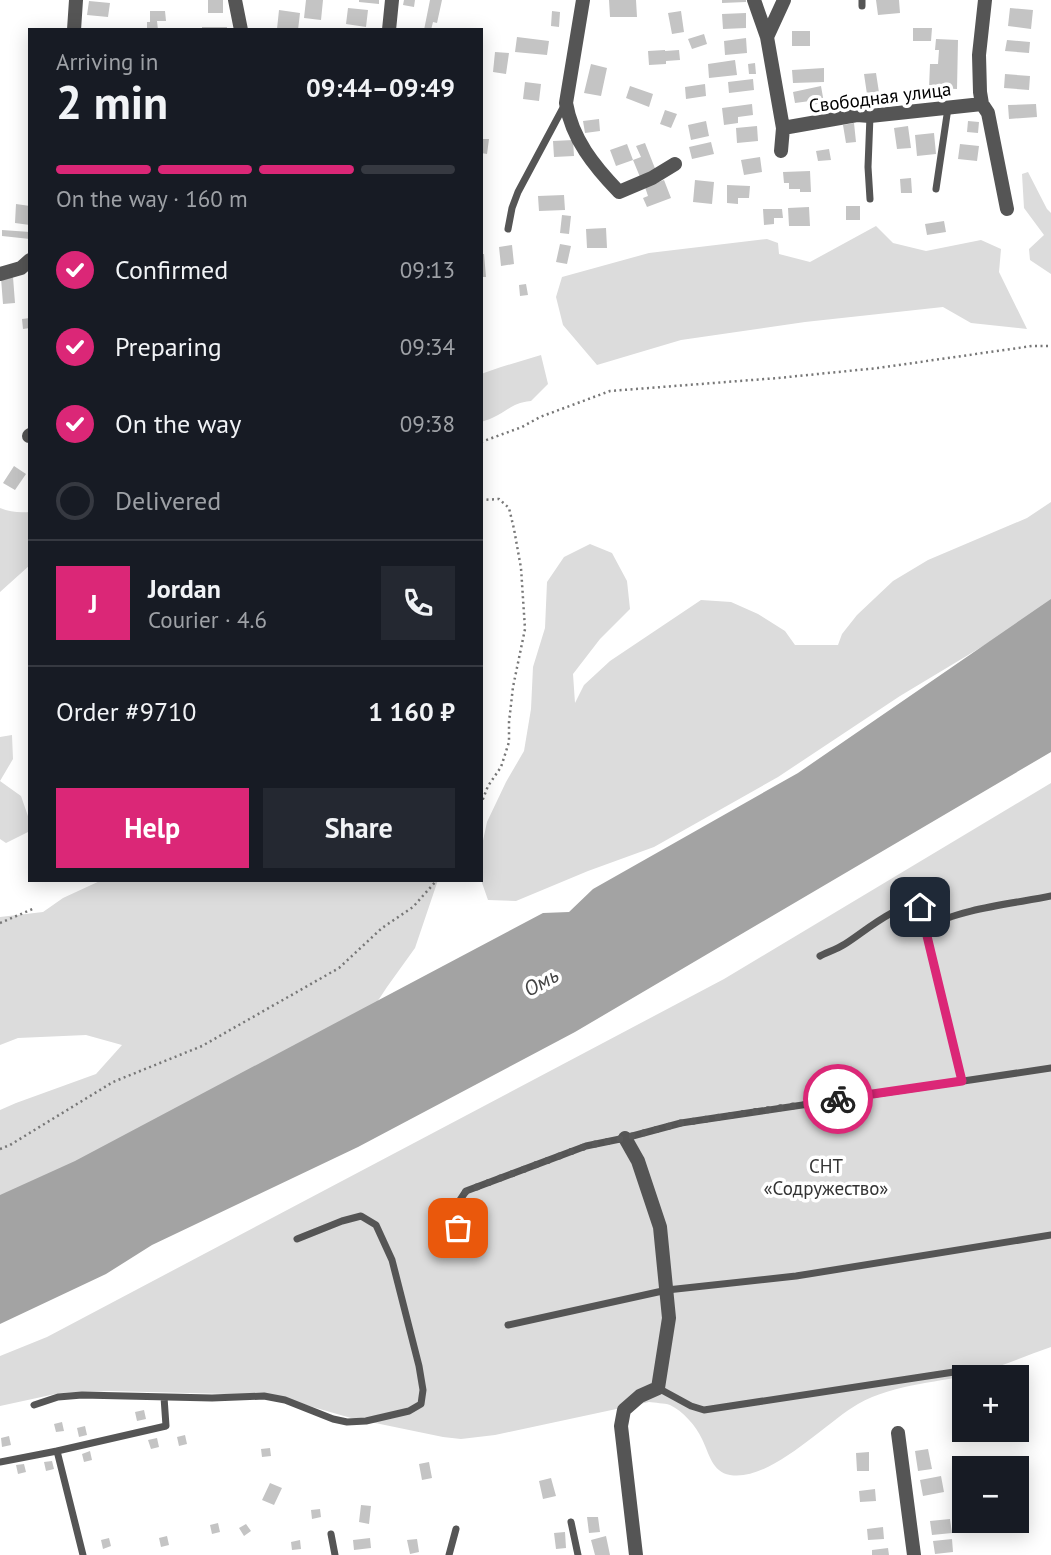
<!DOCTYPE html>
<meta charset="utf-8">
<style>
body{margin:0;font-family:"PT Sans",sans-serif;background:#242831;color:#f1f3f6;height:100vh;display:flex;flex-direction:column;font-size:26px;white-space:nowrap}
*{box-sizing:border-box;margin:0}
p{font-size:23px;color:#9ea1a6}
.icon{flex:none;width:38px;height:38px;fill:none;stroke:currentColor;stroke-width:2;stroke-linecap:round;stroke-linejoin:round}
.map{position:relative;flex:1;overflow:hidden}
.details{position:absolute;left:28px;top:28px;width:455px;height:854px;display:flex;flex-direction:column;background:#171b24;border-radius:0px;box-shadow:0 4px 18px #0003}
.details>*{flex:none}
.buttons{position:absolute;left:952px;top:1365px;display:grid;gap:14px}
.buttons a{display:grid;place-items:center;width:77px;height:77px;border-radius:0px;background:#171b24;box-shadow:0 4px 18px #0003;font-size:35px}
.pin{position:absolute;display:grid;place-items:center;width:60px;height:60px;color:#fff;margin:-30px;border-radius:14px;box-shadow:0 4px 10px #0006}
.courier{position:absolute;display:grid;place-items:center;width:70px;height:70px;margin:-35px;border:5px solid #db2777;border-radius:50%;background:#fff;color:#222;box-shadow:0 2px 9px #0007}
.head em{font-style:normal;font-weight:700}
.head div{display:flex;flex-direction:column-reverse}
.head{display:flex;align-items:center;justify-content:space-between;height:119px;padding:0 28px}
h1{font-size:46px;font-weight:700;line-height:52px}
.bar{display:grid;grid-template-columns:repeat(4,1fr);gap:10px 7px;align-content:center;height:84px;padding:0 28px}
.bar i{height:9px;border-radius:5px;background:#363941}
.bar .current{background:#db2777}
.bar p{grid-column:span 4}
.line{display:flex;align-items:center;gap:18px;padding:0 28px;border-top:2px solid #363941}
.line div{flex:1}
.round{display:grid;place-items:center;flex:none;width:74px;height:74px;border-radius:0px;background:#242831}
ol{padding:0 28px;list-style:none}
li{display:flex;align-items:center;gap:21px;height:77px}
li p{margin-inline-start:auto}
li .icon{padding:7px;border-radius:50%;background:#db2777;color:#fff;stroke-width:4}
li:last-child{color:#9ea1a6}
li i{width:38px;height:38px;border:4px solid #363941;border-radius:50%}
.action{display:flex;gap:14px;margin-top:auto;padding:14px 28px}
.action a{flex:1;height:80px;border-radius:0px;background:#db2777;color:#fff;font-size:28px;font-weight:700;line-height:80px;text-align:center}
.action a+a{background:#242831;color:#f1f3f6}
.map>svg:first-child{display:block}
</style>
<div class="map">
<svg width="1051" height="1555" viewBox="0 0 1051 1555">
<rect width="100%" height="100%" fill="#fff"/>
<path fill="#dcdcdc" d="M1028,172L1047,209L1051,213V274L1030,260L1029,249L1044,235L1024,208L1022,174Z
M876,226L893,243L926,251L981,240L1001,249L999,272L1027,329L971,323L943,307L805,322L681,340L597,365L563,325L556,297L562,277L649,253L767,239L778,243L779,254L810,262Z
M541,355L548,384L531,401C514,403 512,407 498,415C493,418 487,420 481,422V374L501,367Z
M1051,502V605L900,696L778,777L654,847L588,871L516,901L488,900L481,880V850L487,822L506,782L524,751L531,709L533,667L545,628L547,582L564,557L590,544L612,553L627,581L630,609L600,639L573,674L575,703L584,685L610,661L701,600L731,602L758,614L785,631L795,645H838L842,634L857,615L893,581L928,560L1027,518Z
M0,508C10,512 19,513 30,512V565L0,592Z
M12,735L13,759L0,781V737Z
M0,781L21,796L30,822V831L6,843L0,839Z
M1051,783V1347C1028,1355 1005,1365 981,1372C941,1383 895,1383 858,1404C825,1423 770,1482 730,1475C712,1472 709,1453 702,1439C696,1426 683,1411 670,1405C664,1403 655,1403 649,1402L495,1435L461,1439L443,1437L351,1418L271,1395L109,1391L60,1393L0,1406V1356L47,1337L724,979Z
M102,880H438L415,948L387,987L360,1028L0,1202V1110L16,1103L96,1074L122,1045L86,1035L18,1038L0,1045V917L43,912L63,898Z"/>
<path fill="#a3a3a3" d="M1051,599V752L575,1032L358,1147L152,1245L106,1274L0,1324V1195L75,1161L543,913L569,912L593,889L798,773Z"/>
<path fill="#c4c4c4" d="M208,0H223V13H208Z
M306,0H323L321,20L304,18Z
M359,0H379V4L359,2Z
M404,0H415L414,7L403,5Z
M430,0H442L437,23L433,22L431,30H424Z
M609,0H636L637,17H610Z
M722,0H746V2L722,3Z
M876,0H899L900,13L878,15Z
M89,1L110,3L108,17L87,15Z
M348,8L368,10L366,27L346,24Z
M1010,8L1033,10L1031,29L1008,26Z
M279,10L300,13L298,30L277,29Z
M150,11H165L166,21H157L158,30H147V22H150Z
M552,11L560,12L559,27L551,26Z
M681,11L684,32L672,34L668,13Z
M746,13V28L723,29L722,14Z
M202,27H227V30H202Z
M913,28H932L931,41H913Z
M792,31H810V46H792Z
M704,34L707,44L692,49L688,39Z
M517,37L549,41L547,55L515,52Z
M746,38L747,53L725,55L724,41Z
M936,39L958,40L957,89L929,88L930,64H938L939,50H935Z
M1007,40L1030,42L1029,53L1005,51Z
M665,50V51L679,50L680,60L666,61V64L649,65L648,51Z
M495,52L509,53L506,74L493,72Z
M735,60L737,75L709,78L708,64Z
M755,63L756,74H749L748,64Z
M591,64L607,68L601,96L584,93Z
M824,68V82L793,83L792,70Z
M876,73L880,99L868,101L864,74Z
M1005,74L1030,76L1029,90L1004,88Z
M753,79L754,90L729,93L728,82Z
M525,82L541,84L539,101L523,99Z
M705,84L706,96L686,99L685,87Z
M630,86L653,94L649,107L626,98Z
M821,86L824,103L811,105L810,101L795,103L793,92Z
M752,104L753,115L738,117V123L724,125L722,108Z
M1036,104L1037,117L1009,119L1008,105Z
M665,110L677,114L671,128L660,124Z
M599,119L600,131L585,133L583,121Z
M706,121L709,136L691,140L688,125Z
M968,121L979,122L978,133L967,132Z
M854,123L856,142L846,143L843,125Z
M757,126L758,141L737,143L736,128Z
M908,126L911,148L897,149L894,128Z
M934,133L936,154L917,156L915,135Z
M481,139H489L487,154L481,153Z
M573,140L574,156L554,157L553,141Z
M711,142L714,154L692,159L689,147Z
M645,143L656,171L640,177L633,160L641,157L636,146Z
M627,144L633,160L616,166L610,150Z
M960,144L979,146L977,161L958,159Z
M829,149L831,160L818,161L816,151Z
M760,157L762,172L744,175L741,160Z
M810,171L811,192H800V189H789V183H784L783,172Z
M911,178L912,193H901L900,179Z
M664,180L671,198L647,207L643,198L648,196L645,187Z
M695,180L714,182L712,204L693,202Z
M727,185L750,186L749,198H738V204L727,203Z
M564,195L565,210L539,211L538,196Z
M16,204L30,206V225L15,223Z
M846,206H860V220H846Z
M809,207L810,226H789L788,208Z
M763,209H782L783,218H774V224L764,225Z
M562,215L571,216L569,234L560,233Z
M944,221L946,232L927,235L925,224Z
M606,228L607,248H587L586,229Z
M2,230L30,232V239L2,236Z
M560,244L571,246L567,264L556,262Z
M512,245L514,264L501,266L499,247Z
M481,254H484L486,277H481Z
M13,277L15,303L3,304L1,278Z
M526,284L528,295L520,296L519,285Z
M30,318V328L23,329L22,319Z
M14,466L26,474L15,490L3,483Z
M144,1410L146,1419L137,1421L135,1412Z
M62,1422L64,1431L56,1432L54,1424Z
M85,1426L87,1435L79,1437L77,1428Z
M185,1435L187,1444L179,1446L177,1437Z
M9,1436L11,1445L2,1447L1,1438Z
M157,1438L159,1447L151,1449L148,1440Z
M270,1448L271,1456L262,1457L261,1449Z
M928,1449L932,1469L918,1471L915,1451Z
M90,1451L92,1460L84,1462L82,1454Z
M869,1452V1471H857L856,1453Z
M52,1461L54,1469L46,1471L44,1462Z
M429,1462L432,1478L422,1480L419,1464Z
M24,1464L26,1472L18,1474L16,1465Z
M941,1476L944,1492L923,1496L920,1480Z
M551,1478L556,1496L543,1499L539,1481Z
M270,1483L282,1488L274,1505L262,1500Z
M875,1489L876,1501L860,1502L859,1491Z
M361,1505L371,1506L369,1524L359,1522Z
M320,1509L321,1517L312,1519L311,1510Z
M587,1517H598L600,1532L589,1533Z
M950,1519L952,1533L932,1535L930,1521Z
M218,1523L220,1532L212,1534L210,1525Z
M246,1524L251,1531L244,1536L239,1528Z
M883,1527L884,1539L868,1540L867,1529Z
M565,1532L566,1548L556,1549L554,1533Z
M167,1536L169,1545L161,1547L159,1538Z
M606,1536L610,1555H595L591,1540Z
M109,1538L111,1546L103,1549L101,1540Z
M370,1538L371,1548L354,1550L353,1540Z
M417,1539L419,1552L410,1554L407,1540Z
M952,1539L953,1552L935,1554L933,1541Z
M300,1540L301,1549L292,1550L291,1542Z
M888,1548L889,1555H872V1550Z"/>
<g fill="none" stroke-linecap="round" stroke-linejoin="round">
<path stroke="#777" stroke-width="2.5" stroke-dasharray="2 3.5" stroke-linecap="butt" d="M481,442L522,427L540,417L610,391L778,378L878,368L1032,346H1051
M481,500L499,499L509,508L514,529L521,568L525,629L513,687L509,722V742L501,767L488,786L481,804
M0,923L35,908
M0,1149L10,1145L113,1082L202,1046L339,968L382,928L413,907L437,880"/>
<path stroke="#555" stroke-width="7" d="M862,6V0
M936,189L948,108
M870,199L868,167L870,116
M508,229L512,208L518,192L564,106
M929,927C956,909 1018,903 1051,896
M820,956C828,952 837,949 845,944C863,933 900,900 920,907L929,927L927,936L962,1081
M458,1228L460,1200L466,1191L586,1146L625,1138L681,1123L1051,1068
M508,1325L667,1290L796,1276L1051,1235
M658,1388L691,1406L704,1410L954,1372
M34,1405L58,1397L82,1395L212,1398L264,1396L285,1400L333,1419L347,1422L366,1421L409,1411L421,1404L423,1390L419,1366L392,1260L376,1225L361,1216L342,1221L297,1239
M57,1451L83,1555
M0,1462L57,1451L166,1426L164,1397
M571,1522L578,1555
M331,1534L335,1555
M449,1555L456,1529"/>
<path stroke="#555" stroke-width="14" d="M235,0L241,30
M583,0L566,103C572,139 594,166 619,192L652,178L675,164
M754,0L767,37
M985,0L979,55L980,92L982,104L988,113L1007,209
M74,30L76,0
M389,30L392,0
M783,128L857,115L870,116L982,104
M781,151L783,128L767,37L784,0
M0,274L21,268L30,260
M29,436L30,435
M625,1138L638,1161L660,1227L669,1318L658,1388L640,1396L624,1410L621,1426L636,1555
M898,1433L914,1555"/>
</g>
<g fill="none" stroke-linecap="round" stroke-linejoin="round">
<path stroke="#595959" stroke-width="7" stroke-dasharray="0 12.6" d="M458,1228L460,1200L466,1191L586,1146L625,1138L681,1123L838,1099"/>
<path stroke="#db2777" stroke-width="9" d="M838,1099L962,1081L927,936L929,928L920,907"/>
</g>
<g text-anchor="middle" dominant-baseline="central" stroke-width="7" stroke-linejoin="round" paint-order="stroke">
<g font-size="19" fill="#000" stroke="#fff">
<text transform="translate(880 97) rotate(-7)">Свободная улица</text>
</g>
<g font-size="19" fill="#333" stroke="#fff">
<text x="826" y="1166">СНТ<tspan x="826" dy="22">«Содружество»</tspan></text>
</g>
<g font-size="21" font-style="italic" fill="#444" stroke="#fff">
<text transform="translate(541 982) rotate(-29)">Омь</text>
</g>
</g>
</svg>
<div class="buttons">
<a>+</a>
<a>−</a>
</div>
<div class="pin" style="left:458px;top:1228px;background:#ea580c"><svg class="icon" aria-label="bag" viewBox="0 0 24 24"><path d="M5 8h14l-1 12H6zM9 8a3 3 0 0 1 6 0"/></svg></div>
<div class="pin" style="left:920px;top:907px;background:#1f2937"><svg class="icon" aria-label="home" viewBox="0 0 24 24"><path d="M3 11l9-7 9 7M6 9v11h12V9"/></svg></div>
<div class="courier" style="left:838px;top:1099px"><svg class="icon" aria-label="bike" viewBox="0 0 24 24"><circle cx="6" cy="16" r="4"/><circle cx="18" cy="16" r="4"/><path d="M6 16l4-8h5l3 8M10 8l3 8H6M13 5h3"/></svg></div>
<section class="details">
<div class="head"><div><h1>2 min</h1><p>Arriving in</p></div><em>09:44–09:49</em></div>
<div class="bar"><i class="current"></i><i class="current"></i><i class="current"></i><i></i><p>On the way · 160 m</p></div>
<ol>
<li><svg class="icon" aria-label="check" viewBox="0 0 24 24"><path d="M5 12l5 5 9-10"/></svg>Confirmed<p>09:13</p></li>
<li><svg class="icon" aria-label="check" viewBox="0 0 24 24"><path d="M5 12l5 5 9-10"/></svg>Preparing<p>09:34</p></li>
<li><svg class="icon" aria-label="check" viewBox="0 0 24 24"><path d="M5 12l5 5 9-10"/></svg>On the way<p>09:38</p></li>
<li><i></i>Delivered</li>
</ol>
<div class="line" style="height:126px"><b class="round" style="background:#db2777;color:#fff">J</b><div><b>Jordan</b><p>Courier · 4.6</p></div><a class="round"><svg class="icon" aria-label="phone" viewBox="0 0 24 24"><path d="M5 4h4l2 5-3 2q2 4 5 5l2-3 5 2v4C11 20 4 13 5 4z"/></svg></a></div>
<div class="line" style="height:91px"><div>Order #9710</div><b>1 160 ₽</b></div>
<div class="action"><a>Help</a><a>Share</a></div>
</section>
</div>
